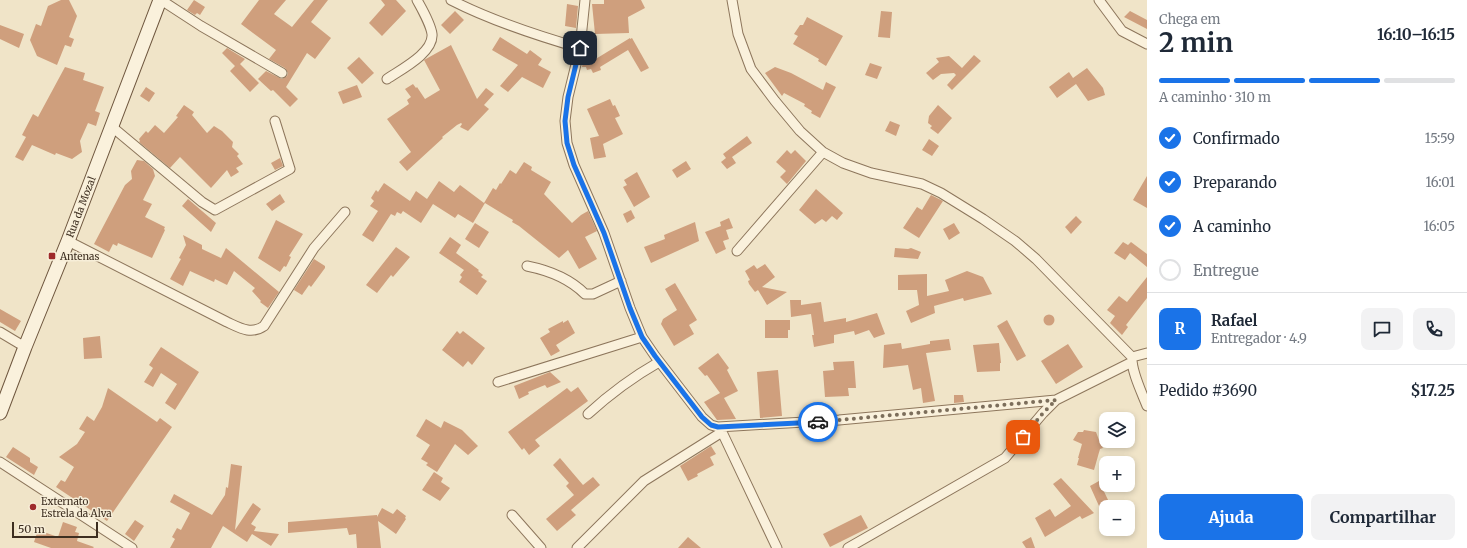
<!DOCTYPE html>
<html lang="pt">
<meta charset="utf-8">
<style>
body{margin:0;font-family:Merriweather,serif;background:#f2f2f3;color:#1f2937;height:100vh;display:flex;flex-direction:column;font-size:15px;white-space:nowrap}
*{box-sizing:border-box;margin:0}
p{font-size:13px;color:#747a83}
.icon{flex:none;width:22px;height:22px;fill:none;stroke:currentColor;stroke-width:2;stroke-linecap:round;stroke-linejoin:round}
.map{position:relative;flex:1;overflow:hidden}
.drawer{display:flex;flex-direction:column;background:#fff;width:320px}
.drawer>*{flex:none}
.fabs{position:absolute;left:1099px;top:412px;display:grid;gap:8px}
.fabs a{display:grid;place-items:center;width:36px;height:36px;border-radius:8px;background:#fff;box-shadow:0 2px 6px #0003;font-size:20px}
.scale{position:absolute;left:12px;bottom:10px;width:86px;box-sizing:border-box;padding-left:4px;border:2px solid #3d2e20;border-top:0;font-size:11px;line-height:14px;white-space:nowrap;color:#3d2e20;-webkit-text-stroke:3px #f7eed8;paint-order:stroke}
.pin{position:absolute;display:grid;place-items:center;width:34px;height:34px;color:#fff;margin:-17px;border-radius:8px;box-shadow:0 2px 6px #0006}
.courier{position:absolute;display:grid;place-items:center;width:40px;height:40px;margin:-20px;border:3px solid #1a73e8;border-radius:50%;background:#fff;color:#222;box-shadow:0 1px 5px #0007}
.overview em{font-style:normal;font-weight:700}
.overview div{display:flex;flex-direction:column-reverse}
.overview{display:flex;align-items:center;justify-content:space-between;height:68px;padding:0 12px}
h1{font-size:26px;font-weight:700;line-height:30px}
.bar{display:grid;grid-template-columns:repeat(4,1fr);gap:6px 4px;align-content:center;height:48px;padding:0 12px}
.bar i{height:5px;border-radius:3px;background:#e0e1e3}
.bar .current{background:#1a73e8}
.bar p{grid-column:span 4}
.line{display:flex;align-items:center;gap:10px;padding:0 12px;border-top:1px solid #e0e1e3}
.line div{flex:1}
.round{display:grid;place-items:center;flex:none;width:42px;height:42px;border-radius:8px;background:#f2f2f3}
ol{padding:0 12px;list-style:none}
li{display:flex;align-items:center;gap:12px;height:44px}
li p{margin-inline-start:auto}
li .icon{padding:4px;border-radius:50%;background:#1a73e8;color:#fff;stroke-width:4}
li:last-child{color:#747a83}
li i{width:22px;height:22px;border:2px solid #e0e1e3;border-radius:50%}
.button{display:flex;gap:8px;margin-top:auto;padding:8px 12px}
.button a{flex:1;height:46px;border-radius:8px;background:#1a73e8;color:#fff;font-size:16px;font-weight:700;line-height:46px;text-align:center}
.button a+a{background:#f2f2f3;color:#1f2937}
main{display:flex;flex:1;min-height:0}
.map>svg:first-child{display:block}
</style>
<main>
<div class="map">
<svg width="1147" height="548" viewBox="0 0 1147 548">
<rect width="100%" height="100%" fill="#f0e4c8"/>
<path fill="#cf9f7d" d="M61,0H69L77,16L69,37L74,39L71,47L65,45L57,65L37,56L30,40L36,24L41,26L48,6Z
M194,0L205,7L200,15L197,13L195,15L187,10Z
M259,0H286L274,14L292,27L314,0H328L311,22L331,38L315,59L307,53L286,87L298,99L290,107L273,90L271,91L258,79L266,71L282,79L287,76L288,73L285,68L269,59L276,50L241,24Z
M381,0H396L406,11L382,36L369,23L385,5Z
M604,0H641L645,8L628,17L629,33L595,34L592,4H604Z
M567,4L578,6L576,28L565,26Z
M455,11L464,20L450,34L441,25Z
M881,11L892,12L890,38L878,37Z
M1130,11L1147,20V29L1124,17Z
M807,17L843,36L826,66L818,61L819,59L793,44L798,36L794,34L800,25H803Z
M0,25L24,34L19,48L0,39Z
M500,37L527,54L530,50L542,59L538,65L551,72L543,88L522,77L508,92L500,86L518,65L492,50Z
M630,38V39L632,38L649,68L641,72L628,50L600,67L601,70L593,73L591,69L587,70L586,67H582L584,56L589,55L594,60Z
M451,45L477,99L486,88L494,94L484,105L489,109L468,131L460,127L462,124L461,123L457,125L442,137L443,138L407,171L399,162L411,152L387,119L409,104L407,100L411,97L405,89L413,84L416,88L417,87L425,99L440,90L424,60Z
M227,48L245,59L240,64L259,83L250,92L230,71L235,66L222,53Z
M974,55L981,61L952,90L947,85L956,75L954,73L941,74L933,80L926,73L939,62L936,58L949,56L962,68Z
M359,57L374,73L362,84L347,68Z
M870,63L882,67L877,79L865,75Z
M65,67L85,73L83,80L104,87L95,111L100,113L96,126L88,123L80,141L82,152L72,159L56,153L55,155L32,145L23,161L15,157L26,137L22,135L33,114L38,117Z
M775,67L791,73L823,90L826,82L836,87L820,118L811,113L812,111L804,106L805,104L784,93L782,96L765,73Z
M1087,68L1103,88L1105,95L1088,101L1076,84L1057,98L1049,87L1069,72L1073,78Z
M357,85L362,97L343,104L338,92Z
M146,87L155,93L149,102L140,96Z
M610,99L613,106L615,105L620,116L615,118L623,134L603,144L606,157L594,159L590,138L599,136L587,109Z
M184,105L194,112L192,115L207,133L214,126L222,131L233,142L232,147L239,154L237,156L243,164L236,168L239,172L231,177L227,170L211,188L180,157L170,168L139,142L140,141L139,139L146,131L148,133L155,125L164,133L178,117L176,116Z
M938,105L952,118L938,134L930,128L932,126L928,123L929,116Z
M890,121L900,125L896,136L885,131Z
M747,136L752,143L732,157L736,163L727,169L721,162L726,158L723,154Z
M929,139L939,146L932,156L922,150Z
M787,150L791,154L795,150L806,161L787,184L780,177L786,171L776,162Z
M280,158L283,166L275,170L271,163Z
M137,160L144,161L153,169L155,176L143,200L152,204L145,217L165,227L164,229L165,230L152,258L118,243L117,246L113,244L109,252L94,244L125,185L132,179L131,171Z
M686,161L691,169L677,178L672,170Z
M524,162L532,167L531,170L551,182L544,194L572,223L581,215L588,211L597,231L585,237L597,259L579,269L568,250L559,258L519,226L512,222L513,220L485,203L473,223L458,214L455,218L433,204L421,223L403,211L401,214L397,212L395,216L391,214L373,242L362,235L378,211L370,206L374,201L371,198L376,190L378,192L384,183L410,201L416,191L427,199L439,181L454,192L460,185L484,203L493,188L496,190L500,183L501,184L510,170L516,174Z
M637,172L650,197L634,207L623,187L627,185L624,180Z
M1147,176V208L1133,200Z
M816,189L843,213L837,220L832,216L826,222L822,219L815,224L799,210Z
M280,194L285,202L272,211L266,204Z
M931,195L943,201L919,238L903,228L917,207L922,210Z
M188,199L216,223L211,232L182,206Z
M631,210L635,218L627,223L623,214Z
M1076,216L1082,222L1071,234L1065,227Z
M729,218L733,228L726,230L729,239L723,241L726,249L716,254L705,232L721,226L720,222Z
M276,220L303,234L289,256L291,257L286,267L284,266L280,272L258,258Z
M695,222L699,241L651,263L644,247L665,239L664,235Z
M475,223L489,232L479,248L465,239Z
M954,223L960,233L949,240L943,229Z
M183,235L202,245V249L221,258L226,248L279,292L268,308L260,302L261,301L252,291L255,288L234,271L227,285L215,279L214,282L190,271L183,286L170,279L181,259L179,258L186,245Z
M450,237L461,245L456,253L479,270L478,271L483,275L481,277L487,281L477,295L459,282L462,277L460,275L464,270L439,253Z
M1123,242L1128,245L1131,242L1147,254V267L1130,253L1125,260L1114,253Z
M396,247L410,257L393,277L391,275L377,293L366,285Z
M895,248L908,249L911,248L921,252L918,259L894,257Z
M314,259L325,266V268L311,287L309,285L302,295L294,290Z
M765,264L775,277L762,287L787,292L767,305L758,290L755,292L749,284L748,281L750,280L745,271L754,265L757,269Z
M967,271L983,277L992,294L964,301L963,298L934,306L935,313L911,323L906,311L919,305L917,290H898V275L927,274V296L949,291L945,280Z
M1147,277V298L1126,325L1128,327L1122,335L1110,323L1115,316L1107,310L1119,296L1127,302Z
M675,283L697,320L689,325L694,334L674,346L661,324L663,319L677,310L665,289Z
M790,300H801V305L821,302L824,322L846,318V322L877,313L885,334L874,338L869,330L855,335L854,331L834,335V343L814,347L812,335H814L811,314L791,317Z
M0,309L21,321L15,331L0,322Z
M1043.5 320a5.5 5.5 0 1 1 11 0a5.5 5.5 0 1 1-11 0Z
M568,320L575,333L556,345L560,351L551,356L540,338L550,332L548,329L563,321V323Z
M765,320H790V330H788V338H765Z
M1007,320L1026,356L1017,361L997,326Z
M457,331L460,334L463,331L485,348L472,365L468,361L463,367L442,350Z
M100,336L102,358L84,359L83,338Z
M949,339L951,350L926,353L935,401L923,403L921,388L913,390L908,365L883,368L884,345L901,343L902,349L930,344V341Z
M999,343L1001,363H1000V371L977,372L973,345Z
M1068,344L1083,367L1056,384L1041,361Z
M161,347L199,372L175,410L165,403L177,384L161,373L153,387L144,382L153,368L149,365Z
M718,353L729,368L727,370L738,391L724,398L736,419L717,420L704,402L720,393L707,375L705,376L698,368Z
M854,361L856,388H848L849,396L825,397L823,371L834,370L833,362Z
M778,370L782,416L760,418L757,372Z
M550,372L561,382L547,388L545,385L528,392L529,394L519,399L514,386Z
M578,387L588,401L535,440L540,446L529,455L524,448L522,450L508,432L567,388L571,392Z
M108,388L157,422L160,418L172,427L107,521L56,487L61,480L65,482L74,467L59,457L77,444L85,432L79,429L87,416L94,421L102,407Z
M954,395H963L964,402L954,403Z
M426,419L441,428L444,421L462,430L478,446L468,455L455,444L437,472L426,465L428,463L421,459L430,445L416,436Z
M1084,430L1096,432L1099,440H1102L1101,445L1103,448L1100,449L1094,470L1077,465L1079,458H1078L1082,444L1073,440L1078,432H1083Z
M711,446L716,454L710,457L714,465L697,474L698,476L688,481L680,466Z
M13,447L30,458V462L38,467L34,475L6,457Z
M560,458L583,485L593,477L600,485L571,510L576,515L557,531L546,519L574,495L566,486L569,483L553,465Z
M231,464L242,466L235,530L253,503L261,509L251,524L256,527L254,531L279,534L271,546L252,534L247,542L223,526L211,548H170L175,539L172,537L177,528L181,530L190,513L170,502L174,494L212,515L225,495L226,487L228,488Z
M434,472L443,478L441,482L450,488L440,501L422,490Z
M1061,478L1094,513L1082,519L1080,516L1045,537L1035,518L1050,509L1055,517L1071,506L1053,484Z
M1099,481L1109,502L1099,506L1090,486Z
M382,508L393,514L397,509L406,516L405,518L406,519L396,534L378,521L381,548H357L356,534L349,535L347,528L288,533V522L377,515V517Z
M861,515L868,528L830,547L823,534Z
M135,520L144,526L134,541L125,534Z
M63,522L77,527L75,532L79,533L77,541L94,547L93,548H51L34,542L38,530L58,537Z
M688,537L701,548H678Z
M1031,537L1035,548H1026L1022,542Z"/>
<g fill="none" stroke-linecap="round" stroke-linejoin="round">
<g stroke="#8d765c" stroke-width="11">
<path id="street" d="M161,0L201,26L282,73
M451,0C492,21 535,35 580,48
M585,0L580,48L568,97L565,121L567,143L574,165L604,233L630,308L642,337L655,356L702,417L711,425L718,427L722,432L777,548
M732,0L738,34L751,69L775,101L800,131L823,152L843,163L871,173L922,184L941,193L983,219L1015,241L1036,259L1132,357C1131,371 1142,393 1147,406
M1099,0L1122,31L1147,44
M387,79C400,70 434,53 432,34C431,26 421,7 417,0
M111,126L202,202L215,210L290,169L275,121
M68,241L227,322C240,328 251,335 264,326L314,248L345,212
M737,251L823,152
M527,266C547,270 570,279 585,294H593L621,281
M0,332L25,347
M1132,357L1147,353
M498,382L642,337
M588,414C612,392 631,378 659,362
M718,427L839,420L1056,400
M0,462L132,548
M512,515L541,548
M577,548L644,481L722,432
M848,548L1005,458L1043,413L1056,400L1132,362"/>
</g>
<g stroke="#6f573f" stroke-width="15">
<path id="secondary" d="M0,413L25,347L68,241L160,0"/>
</g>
<use href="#street" stroke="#faf1dc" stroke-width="9"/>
<use href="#secondary" stroke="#faf1dc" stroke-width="13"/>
</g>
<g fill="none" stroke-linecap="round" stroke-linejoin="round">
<path stroke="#7c6e5b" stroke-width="4" stroke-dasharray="0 7.2" d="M818,422L1056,400L1043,413L1023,437"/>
<path stroke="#1a73e8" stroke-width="5" d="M580,48L568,97L565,121L567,143L574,165L604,233L630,308L642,337L655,356L702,417L711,425L718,427L818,422"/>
</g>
<g fill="#9e2a2b" stroke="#f7eed8" stroke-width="1.5">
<rect x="48" y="252" width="8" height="8" rx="2"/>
<circle cx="33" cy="507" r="4"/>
</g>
<g text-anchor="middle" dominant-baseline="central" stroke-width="3" stroke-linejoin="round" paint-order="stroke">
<g font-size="10" fill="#3d2e20" stroke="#f7eed8">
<text transform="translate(81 207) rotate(-69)">Rua da Mozal</text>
</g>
<g font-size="10" fill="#3d2e20" stroke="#f7eed8" text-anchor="start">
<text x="60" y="256">Antenas</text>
<text x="41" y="501">Externato<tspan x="41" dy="12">Estrela da Alva</tspan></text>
</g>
</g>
</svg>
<div class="fabs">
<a><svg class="icon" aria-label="layers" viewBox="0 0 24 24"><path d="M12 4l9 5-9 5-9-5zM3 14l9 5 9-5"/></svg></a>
<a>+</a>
<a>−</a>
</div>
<div class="scale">50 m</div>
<div class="pin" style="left:1023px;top:437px;background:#ea580c"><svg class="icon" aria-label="bag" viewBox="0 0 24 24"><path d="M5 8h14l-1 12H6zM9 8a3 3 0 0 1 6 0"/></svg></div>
<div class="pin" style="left:580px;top:48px;background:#1f2937"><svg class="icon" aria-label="home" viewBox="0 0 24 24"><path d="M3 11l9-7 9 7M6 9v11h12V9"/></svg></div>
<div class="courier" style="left:818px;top:422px"><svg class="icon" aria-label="car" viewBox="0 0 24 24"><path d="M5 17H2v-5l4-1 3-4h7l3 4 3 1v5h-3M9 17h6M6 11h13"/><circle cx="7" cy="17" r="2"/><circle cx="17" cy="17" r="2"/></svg></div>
</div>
<section class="drawer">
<div class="overview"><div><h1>2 min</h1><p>Chega em</p></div><em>16:10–16:15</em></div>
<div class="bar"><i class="current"></i><i class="current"></i><i class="current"></i><i></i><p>A caminho · 310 m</p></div>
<ol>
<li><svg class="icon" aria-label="check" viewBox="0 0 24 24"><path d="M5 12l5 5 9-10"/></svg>Confirmado<p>15:59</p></li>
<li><svg class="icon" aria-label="check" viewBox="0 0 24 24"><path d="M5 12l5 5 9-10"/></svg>Preparando<p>16:01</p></li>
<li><svg class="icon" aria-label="check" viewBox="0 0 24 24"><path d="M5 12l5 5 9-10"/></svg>A caminho<p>16:05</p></li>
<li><i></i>Entregue</li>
</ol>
<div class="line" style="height:72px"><b class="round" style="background:#1a73e8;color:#fff">R</b><div><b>Rafael</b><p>Entregador · 4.9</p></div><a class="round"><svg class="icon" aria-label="chat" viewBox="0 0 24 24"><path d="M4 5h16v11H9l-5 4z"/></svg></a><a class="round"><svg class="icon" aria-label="phone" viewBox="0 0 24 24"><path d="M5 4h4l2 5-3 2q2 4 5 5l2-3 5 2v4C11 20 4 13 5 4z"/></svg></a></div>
<div class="line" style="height:52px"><div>Pedido #3690</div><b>$17.25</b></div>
<div class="button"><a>Ajuda</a><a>Compartilhar</a></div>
</section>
</main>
